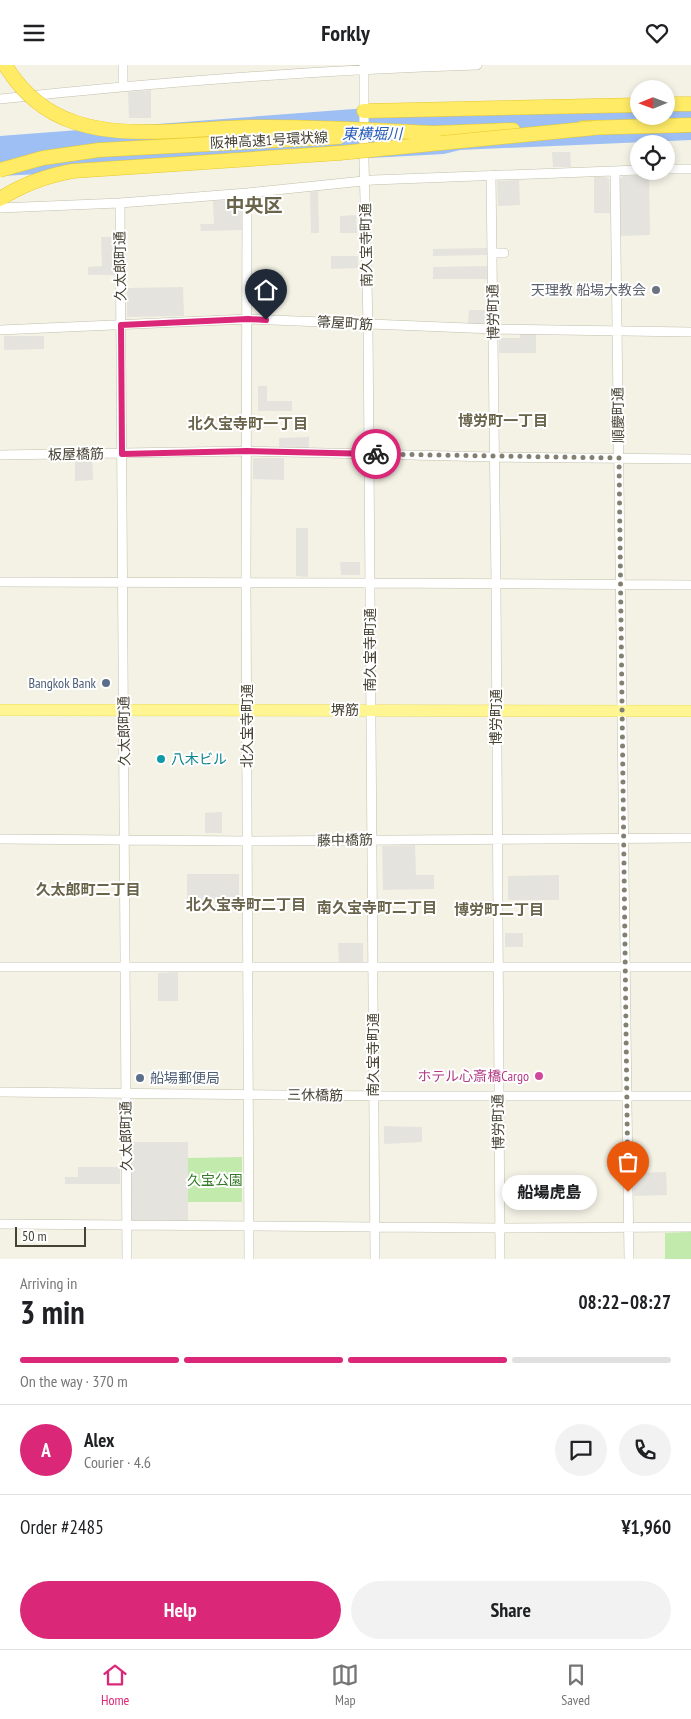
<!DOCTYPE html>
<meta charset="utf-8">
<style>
body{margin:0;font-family:"PT Sans Narrow","Noto Sans JP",sans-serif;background:#f2f2f2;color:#202124;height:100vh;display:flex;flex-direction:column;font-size:19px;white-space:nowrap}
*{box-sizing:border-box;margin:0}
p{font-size:16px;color:#757577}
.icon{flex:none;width:28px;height:28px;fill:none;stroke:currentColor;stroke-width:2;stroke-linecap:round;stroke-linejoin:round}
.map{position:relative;height:1194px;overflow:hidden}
.drawer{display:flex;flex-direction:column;background:#fff;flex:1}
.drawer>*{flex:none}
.needle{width:32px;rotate:269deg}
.controls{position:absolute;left:630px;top:15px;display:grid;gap:10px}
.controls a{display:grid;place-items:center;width:45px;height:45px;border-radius:50%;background:#fff;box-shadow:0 2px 8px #0003;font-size:25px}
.scale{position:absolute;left:15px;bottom:12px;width:71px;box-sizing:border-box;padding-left:5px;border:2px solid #464334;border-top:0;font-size:14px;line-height:18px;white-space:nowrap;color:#464334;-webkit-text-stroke:4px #fff;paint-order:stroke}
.pin{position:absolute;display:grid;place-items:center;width:42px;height:42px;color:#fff;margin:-51px -21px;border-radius:50% 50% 50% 0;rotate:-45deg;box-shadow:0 0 5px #0007}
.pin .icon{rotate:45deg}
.courier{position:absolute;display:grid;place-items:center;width:50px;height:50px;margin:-25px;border:4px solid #db2777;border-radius:50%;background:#fff;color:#222;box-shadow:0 1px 6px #0007}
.bubble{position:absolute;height:35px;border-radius:18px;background:#fff;box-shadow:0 2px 8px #0003;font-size:16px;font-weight:800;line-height:35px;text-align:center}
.headline em{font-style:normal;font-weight:800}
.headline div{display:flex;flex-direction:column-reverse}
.headline{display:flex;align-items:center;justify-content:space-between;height:85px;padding:0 20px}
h1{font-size:32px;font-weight:800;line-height:38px}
.bar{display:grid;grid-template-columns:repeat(4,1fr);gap:8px 5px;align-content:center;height:60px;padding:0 20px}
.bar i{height:6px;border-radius:4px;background:#e0e0e0}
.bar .on{background:#db2777}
.bar p{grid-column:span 4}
.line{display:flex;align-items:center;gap:12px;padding:0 20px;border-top:1px solid #e0e0e0}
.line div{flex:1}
.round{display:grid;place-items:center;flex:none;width:52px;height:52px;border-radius:26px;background:#f2f2f2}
.action{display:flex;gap:10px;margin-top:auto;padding:10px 20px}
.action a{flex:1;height:58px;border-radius:30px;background:#db2777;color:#fff;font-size:20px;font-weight:800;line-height:58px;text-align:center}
.action a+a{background:#f2f2f2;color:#202124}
header{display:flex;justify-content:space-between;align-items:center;height:65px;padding:0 20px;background:#fff;font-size:22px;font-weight:800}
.tabs{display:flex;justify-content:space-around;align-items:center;height:70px;border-top:1px solid #e0e0e0;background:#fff;font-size:14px;color:#757577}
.tabs a{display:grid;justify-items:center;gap:2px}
.tabs .on{color:#db2777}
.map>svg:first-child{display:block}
</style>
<header><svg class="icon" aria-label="menu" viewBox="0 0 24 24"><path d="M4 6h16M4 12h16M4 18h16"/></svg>Forkly<svg class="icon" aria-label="heart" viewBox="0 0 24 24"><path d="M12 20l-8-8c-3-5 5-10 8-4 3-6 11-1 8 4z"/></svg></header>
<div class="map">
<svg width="691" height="1194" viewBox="0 0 691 1194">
<rect width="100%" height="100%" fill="#f4f2e5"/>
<path fill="#c1eaac" d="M242,1092V1137H188V1093Z
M691,1167V1194H665V1168Z"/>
<path fill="#e4e3de" d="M151,25V53H129L128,27Z
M552,87H570L571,102H553Z
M649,110L650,170L621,171L620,114L623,111Z
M594,112H606L609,114L610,148H594Z
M519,115L520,140L498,141L497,116Z
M318,126L319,168H311L310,127Z
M240,134L241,135L242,165L201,166L200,159H214L213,136Z
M356,150L357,168H340V151Z
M101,172H114L115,210H88V202L102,201Z
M487,183V190L433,191V184Z
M331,191H358V203L331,204Z
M487,201V214H433V202Z
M183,222L184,251L127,252V223Z
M469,245H487L488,257L485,260L468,259Z
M520,269H536V288H499V273H520Z
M4,271H44V284L4,285Z
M258,321H267V336H292V346H258Z
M309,372V383L279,382V373Z
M253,393H284V415L253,414Z
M92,394L93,415L75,416V395Z
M296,463H308V512L296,511Z
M340,497H360V510H341Z
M222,747V768H205V748Z
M415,780L416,810H434V824L383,825L382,781Z
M187,809H239V835H187Z
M559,810V835H508V811Z
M505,868H523V882H505Z
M338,878H363V898H339Z
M178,907V936H158V908Z
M384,1061L422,1062V1077L384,1079Z
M129,1077H188V1156H130Z
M78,1102H120V1119H65V1112H78Z
M666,1107L667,1130L634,1131V1108Z"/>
<path fill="#9ebff4" d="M691,32V75L460,85L444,89L389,92L0,111V71L367,43L639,34V51H666V33Z"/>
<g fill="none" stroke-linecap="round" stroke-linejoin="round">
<g stroke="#c2bfaa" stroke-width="10">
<path id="minor" d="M364,0V96L368,259L375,1194
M123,21V0
M0,34C159,17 317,5 477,0
M666,104H691
M615,106L629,1194
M491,110L496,519L500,1194
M247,128L246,517L249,1194
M120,138L127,1194
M0,143L120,138L247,128L373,115L639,105
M492,188H504
M0,265L248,254L493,264L691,267
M0,390L247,386L494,392L691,394
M0,517L370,518L691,520
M0,774L248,776L691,773
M0,902H691
M0,1027L387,1031H691
M0,1159L500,1163L691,1162"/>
</g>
<g stroke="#eadc5d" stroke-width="12">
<path id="major" d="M0,645L691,646"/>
</g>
<g stroke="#e6c82d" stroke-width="15">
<path id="highway" d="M666,39H691
M364,46L639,40
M582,63L691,60
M434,68L513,65
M0,134C23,119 45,111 73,106L340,88"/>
</g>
<use href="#minor" stroke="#fff" stroke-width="9"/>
<use href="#major" stroke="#fff693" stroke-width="11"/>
<use href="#highway" stroke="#ffeb65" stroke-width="14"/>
<g stroke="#e6c82d" stroke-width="15" stroke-linecap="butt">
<path id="highway-bridge" d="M5,0C21,26 44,47 74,57C125,75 197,63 252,62C313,61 373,65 434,68
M340,88L594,63
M0,105L43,93L99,85L339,72"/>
</g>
<use href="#highway-bridge" stroke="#ffeb65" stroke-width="14"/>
</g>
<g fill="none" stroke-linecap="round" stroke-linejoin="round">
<path stroke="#838072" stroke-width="5" stroke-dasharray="0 9" d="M376,389L619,393L628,1127"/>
<path stroke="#db2777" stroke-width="6" d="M266,255L248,254L121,260L122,389L247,386L376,389"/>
</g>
<circle fill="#6b7280" stroke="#fff" stroke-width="2" cx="656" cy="225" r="5"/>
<g fill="#5c6f8a" stroke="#fff" stroke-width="2">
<circle cx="106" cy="618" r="5"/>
<circle cx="140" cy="1013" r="5"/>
</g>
<circle fill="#0f9aa8" stroke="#fff" stroke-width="2" cx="161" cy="694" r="5"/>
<circle fill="#d1479c" stroke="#fff" stroke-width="2" cx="539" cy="1011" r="5"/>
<g text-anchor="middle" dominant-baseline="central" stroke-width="4" stroke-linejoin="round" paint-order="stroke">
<g font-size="14" fill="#464334" stroke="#fff">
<text transform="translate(269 75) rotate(-3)">阪神高速1号環状線</text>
<text transform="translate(366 180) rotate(-91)">南久宝寺町通</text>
<text transform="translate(120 201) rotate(-91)">久太郎町通</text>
<text transform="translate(493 247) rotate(-91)">博労町通</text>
<text transform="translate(345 258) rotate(3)">箒屋町筋</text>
<text transform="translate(618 350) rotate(-91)">順慶町通</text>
<text transform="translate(76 389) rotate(-1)">板屋橋筋</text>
<text transform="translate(370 585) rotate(-90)">南久宝寺町通</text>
<text x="345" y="645">堺筋</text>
<text transform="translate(496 652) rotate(-90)">博労町通</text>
<text transform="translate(247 661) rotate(-90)">北久宝寺町通</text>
<text transform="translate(124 666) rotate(-91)">久太郎町通</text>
<text transform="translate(345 775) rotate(-1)">藤中橋筋</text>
<text transform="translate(373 990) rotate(-90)">南久宝寺町通</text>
<text transform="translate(315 1030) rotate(1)">三休橋筋</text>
<text transform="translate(498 1057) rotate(-91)">博労町通</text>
<text transform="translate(126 1071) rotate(-91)">久太郎町通</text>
</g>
<g font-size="14" fill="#5b616d" stroke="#fff" text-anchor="end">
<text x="646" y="225">天理教 船場大教会</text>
</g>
<g font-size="14" fill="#4e5e75" stroke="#fff" text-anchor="end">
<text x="96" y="618">Bangkok Bank</text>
<text x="150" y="1013" text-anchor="start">船場郵便局</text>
</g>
<g font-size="14" fill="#0d838f" stroke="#fff" text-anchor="start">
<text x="171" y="694">八木ビル</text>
</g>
<g font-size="14" fill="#b23c85" stroke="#fff" text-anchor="end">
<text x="529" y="1011">ホテル心斎橋Cargo</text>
</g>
<g font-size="14" fill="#347b25" stroke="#fff">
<text x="215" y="1115">久宝公園</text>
</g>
<g font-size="15" font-style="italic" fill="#285db8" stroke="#fff">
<text x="372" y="68">東横堀川</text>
</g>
<g font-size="15" font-weight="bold" fill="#6a644b" stroke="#fff">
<text x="503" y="355">博労町一丁目</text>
<text x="248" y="358">北久宝寺町一丁目</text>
<text x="88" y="824">久太郎町二丁目</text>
<text x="246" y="839">北久宝寺町二丁目</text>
<text x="377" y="842">南久宝寺町二丁目</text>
<text x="499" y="844">博労町二丁目</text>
</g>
<g font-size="19" font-weight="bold" fill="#6a644b" stroke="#fff">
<text x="254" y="140">中央区</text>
</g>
</g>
</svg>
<div class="controls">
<a><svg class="needle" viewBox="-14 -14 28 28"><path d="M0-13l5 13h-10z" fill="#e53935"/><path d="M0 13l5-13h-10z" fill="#757577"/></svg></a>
<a><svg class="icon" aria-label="locate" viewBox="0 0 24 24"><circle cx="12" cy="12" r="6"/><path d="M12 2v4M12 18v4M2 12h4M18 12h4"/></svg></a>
</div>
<div class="scale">50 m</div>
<div class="pin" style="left:628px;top:1127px;background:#ea580c"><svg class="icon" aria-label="bag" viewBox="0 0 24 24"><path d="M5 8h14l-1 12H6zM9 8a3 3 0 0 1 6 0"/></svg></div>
<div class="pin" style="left:266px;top:255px;background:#1f2937"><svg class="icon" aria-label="home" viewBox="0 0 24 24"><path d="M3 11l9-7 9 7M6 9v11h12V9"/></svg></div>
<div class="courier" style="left:376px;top:389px"><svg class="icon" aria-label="bike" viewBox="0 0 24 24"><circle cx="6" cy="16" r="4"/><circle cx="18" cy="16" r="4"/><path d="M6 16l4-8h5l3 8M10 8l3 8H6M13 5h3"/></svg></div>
<div class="bubble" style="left:502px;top:1110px;width:95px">船場虎島</div>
</div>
<section class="drawer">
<div class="headline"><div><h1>3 min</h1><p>Arriving in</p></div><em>08:22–08:27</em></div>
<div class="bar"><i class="on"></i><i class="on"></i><i class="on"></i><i></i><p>On the way · 370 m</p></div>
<div class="line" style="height:90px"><b class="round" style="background:#db2777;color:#fff">A</b><div><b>Alex</b><p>Courier · 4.6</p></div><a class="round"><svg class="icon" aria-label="chat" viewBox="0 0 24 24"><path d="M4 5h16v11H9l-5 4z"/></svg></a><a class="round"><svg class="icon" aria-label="phone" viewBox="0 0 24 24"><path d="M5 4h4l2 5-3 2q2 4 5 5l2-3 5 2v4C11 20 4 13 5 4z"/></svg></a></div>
<div class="line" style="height:65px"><div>Order #2485</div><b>¥1,960</b></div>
<div class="action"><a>Help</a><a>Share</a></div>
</section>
<nav class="tabs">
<a class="on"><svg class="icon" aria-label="home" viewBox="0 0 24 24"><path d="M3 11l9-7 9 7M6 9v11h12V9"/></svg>Home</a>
<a><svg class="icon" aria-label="map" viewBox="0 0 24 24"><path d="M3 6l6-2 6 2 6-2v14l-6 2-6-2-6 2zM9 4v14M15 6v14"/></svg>Map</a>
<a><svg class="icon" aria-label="saved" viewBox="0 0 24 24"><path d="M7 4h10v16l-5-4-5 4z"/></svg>Saved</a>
</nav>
